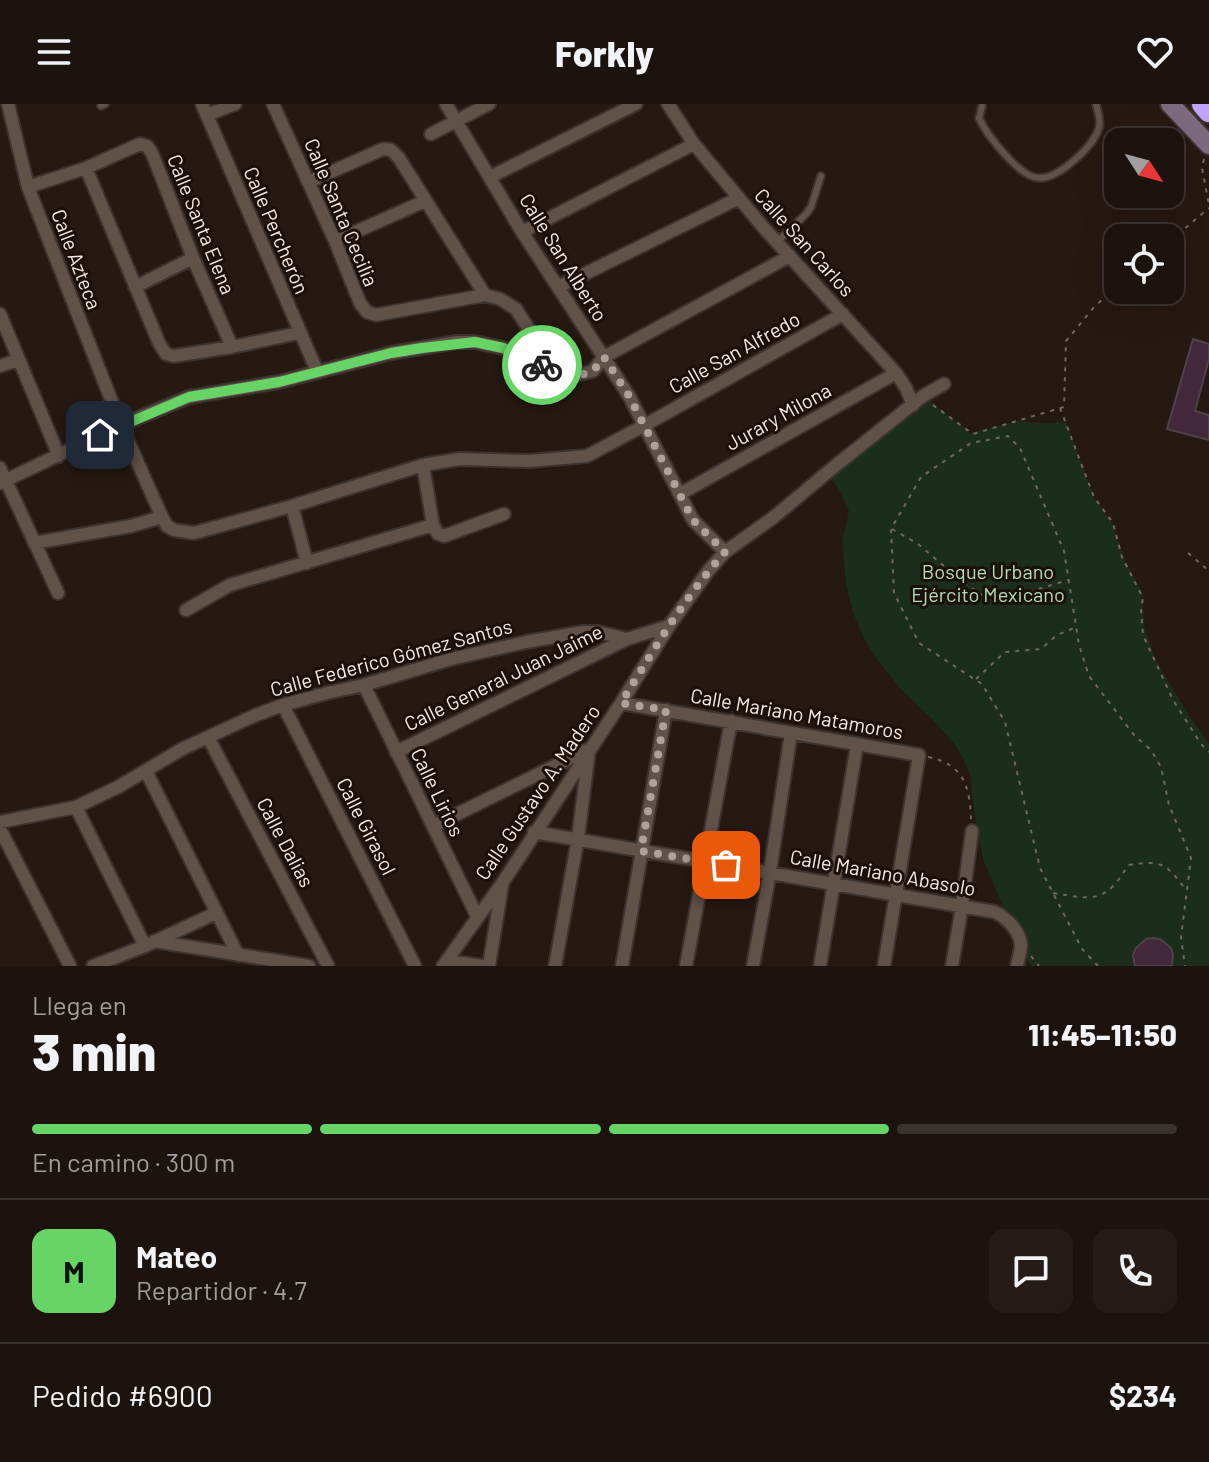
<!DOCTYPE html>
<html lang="es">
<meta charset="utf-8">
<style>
body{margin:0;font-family:Barlow,sans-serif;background:#251c17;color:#f1f3f6;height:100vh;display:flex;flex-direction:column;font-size:30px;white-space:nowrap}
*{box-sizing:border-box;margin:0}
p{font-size:26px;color:#a09e9e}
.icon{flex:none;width:44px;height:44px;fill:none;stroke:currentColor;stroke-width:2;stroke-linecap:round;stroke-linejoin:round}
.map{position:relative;height:862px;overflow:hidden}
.details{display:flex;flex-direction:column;background:#1c130e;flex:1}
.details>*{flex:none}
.needle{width:52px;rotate:126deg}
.tools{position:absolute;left:1104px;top:24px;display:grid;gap:16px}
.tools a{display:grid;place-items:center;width:80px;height:80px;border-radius:16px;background:#1c130e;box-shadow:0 8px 32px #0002,0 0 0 2px #3a322e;font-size:40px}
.pin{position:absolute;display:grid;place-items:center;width:68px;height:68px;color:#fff;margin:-34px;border-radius:16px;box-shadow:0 4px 12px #0006}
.courier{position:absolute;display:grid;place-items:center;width:80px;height:80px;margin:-40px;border:6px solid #67d466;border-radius:50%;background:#fff;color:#222;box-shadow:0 2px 10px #0007}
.overview em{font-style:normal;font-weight:800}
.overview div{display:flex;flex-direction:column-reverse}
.overview{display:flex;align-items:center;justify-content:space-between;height:136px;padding:0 32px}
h1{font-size:52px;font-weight:800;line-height:60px}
.bar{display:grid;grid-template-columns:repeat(4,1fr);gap:12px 8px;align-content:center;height:96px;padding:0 32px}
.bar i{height:10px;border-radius:6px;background:#3a322e}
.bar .current{background:#67d466}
.bar p{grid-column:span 4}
.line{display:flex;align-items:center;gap:20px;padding:0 32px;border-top:2px solid #3a322e}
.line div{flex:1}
.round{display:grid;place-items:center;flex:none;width:84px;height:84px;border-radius:16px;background:#251c17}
header{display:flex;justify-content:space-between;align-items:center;height:104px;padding:0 32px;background:#1c130e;font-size:36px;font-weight:800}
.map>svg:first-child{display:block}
</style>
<header><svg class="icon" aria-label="menu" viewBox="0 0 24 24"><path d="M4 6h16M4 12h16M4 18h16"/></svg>Forkly<svg class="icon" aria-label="heart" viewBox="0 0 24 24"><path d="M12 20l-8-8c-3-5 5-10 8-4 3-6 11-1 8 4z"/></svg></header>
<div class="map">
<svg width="1209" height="862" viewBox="0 0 1209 862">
<rect width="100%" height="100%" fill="#261912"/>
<path fill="#1b2d1b" d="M921,289L970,329L1017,317L1037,319L1066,318L1094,393L1113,420L1124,454L1142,488L1145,524L1155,555L1190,613L1209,639V862H1032L1022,849L983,755L975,715L970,671L964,656L955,641L937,620L899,583L876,554L863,533L853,508L846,480L842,437L849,407L837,382L828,372Z"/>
<path fill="#42283a" stroke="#4f414a" stroke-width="2" d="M1193,235L1209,240V255L1195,307L1209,311V336L1167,325Z
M1153,834L1160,835L1171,844L1173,850L1172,862H1135L1133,851L1136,844L1146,835Z"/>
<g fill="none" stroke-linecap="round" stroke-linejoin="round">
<g stroke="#3c3330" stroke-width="10">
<path id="lane" d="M101,2L105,0
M982,2L979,14C986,30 1020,74 1039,74C1058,75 1093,43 1099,24C1101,16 1098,8 1096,0
M777,138L806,110L811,103L821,72"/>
</g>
<g stroke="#3c3330" stroke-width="16">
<path id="street" d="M8,0L28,83L121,321L162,413L167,422L174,426L194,429L292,402L423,361L460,355L529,357L587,352L645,321L843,210
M202,0L317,267
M273,0L335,137L360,199L367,208L376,211L485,191
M446,0L522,128L629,292L693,416L725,448
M668,0L694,40L763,123L896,269L906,284L913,301
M207,11L235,0
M431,30L489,0
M86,64L159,239L166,250L174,252L232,243L299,229
M490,73L636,0
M308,78L383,45L391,46L399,54L485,191L500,195L516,205L554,265
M28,83L86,64L140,40L147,42L152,49L193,154L232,243
M522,128L694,40
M335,137L425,97
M135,183L193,154
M558,183L739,94
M0,210L59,352
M0,262L18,256
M423,361L433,421L438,430L444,432L504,410
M0,364L58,489
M0,379L121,321L189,293L279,278L391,249L457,238H475L503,244L554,266L576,271L593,267L604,253L790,152
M680,390L896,269
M292,402L307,459
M34,439L131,422L162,413
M186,506L230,481L433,421
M364,581L477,812
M621,599L919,651L884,862
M283,601L415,862
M208,633L328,862
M396,648L627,535
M146,667L238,851
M76,703L145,842
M0,718L76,703L118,683L182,645L256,611L283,601L327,589L364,581L451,555L526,538L583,528H598L627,535L669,522
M433,722L587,646
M0,725L70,862
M534,728L995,808C1007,814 1020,827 1021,841C1021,847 1018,856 1017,862
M154,837L309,862
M448,857L483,862
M93,862L145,842L216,809
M443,862L503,778L621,599L669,522L709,466L725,448L774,413L835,362L923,292L944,280
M489,862L502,782
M555,862L578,734L589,647
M622,862L666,606
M686,862L731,617
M753,862L770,768L791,629
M820,862L857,641
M952,862L962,802L972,727"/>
</g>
<g stroke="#3c3330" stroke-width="22">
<path id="secondary" d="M1170,0L1209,41"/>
</g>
<g stroke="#3c3330" stroke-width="26">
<path id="highway" d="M1203,0L1209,7"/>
</g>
<path stroke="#736761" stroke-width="2" stroke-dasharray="4 6" stroke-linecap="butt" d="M1204,55L1202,64L1209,101
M1170,137L1209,104
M933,301L973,330L1064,303L1066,237L1095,202L1118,182
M1060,304L1094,393L1113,419L1122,453L1143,494L1141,505L1143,531L1173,596L1201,640L1209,648
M892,425L918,440L964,479L984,492L1009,494L1068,476
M1188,449L1208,466
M976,575L1005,548L1041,545L1057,531L1074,524
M928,653C964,660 970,683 971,716
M1053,789C1094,796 1106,799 1128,761C1162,756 1166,759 1186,786
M1031,852L1039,862
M1098,862L1082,845L1040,764L1005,618L982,580L919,539L894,489L891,425L921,373L971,339L1008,332L1020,344L1064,447L1079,541L1089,572L1134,631L1151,646L1161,663L1169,701L1191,754L1181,833L1185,862"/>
<use href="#lane" stroke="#605149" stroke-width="6"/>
<use href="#street" stroke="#605149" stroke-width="12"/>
<use href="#secondary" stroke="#7d6a7e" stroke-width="18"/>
<use href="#highway" stroke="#c1a4fa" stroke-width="22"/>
</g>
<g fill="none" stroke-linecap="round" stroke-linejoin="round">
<path stroke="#ada29c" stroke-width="8" stroke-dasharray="0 14.4" d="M542,261C566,271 588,280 604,253L629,292L693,416L725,448C684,494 653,547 621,599L666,606L641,747L726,761"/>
<path stroke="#67d466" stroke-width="10" d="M100,331L189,293L279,278L391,249L422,244L475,238L503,244L542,261"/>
</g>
<g text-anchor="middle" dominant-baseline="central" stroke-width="6" stroke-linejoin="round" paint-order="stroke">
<g font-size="20" fill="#f5ece7" stroke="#1c100a">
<text transform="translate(342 108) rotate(67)">Calle Santa Cecilia</text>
<text transform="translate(202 120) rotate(68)">Calle Santa Elena</text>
<text transform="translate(277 126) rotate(67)">Calle Percherón</text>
<text transform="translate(805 138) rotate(48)">Calle San Carlos</text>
<text transform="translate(564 153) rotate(58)">Calle San Alberto</text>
<text transform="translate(77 155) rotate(69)">Calle Azteca</text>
<text transform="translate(734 248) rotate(-29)">Calle San Alfredo</text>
<text transform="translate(778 312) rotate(-29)">Jurary Milona</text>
<text transform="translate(391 553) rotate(-15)">Calle Federico Gómez Santos</text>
<text transform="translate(503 573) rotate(-26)">Calle General Juan Jaime</text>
<text transform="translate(797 609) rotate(10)">Calle Mariano Matamoros</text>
<text transform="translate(438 688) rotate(64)">Calle Lirios</text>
<text transform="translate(537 688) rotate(-56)">Calle Gustavo A. Madero</text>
<text transform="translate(367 722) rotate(63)">Calle Girasol</text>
<text transform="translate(286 738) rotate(62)">Calle Dalias</text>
<text transform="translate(883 768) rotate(10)">Calle Mariano Abasolo</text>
</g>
<g font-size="20" fill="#b3dfb2" stroke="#1c100a">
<text x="988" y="467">Bosque Urbano<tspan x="988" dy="23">Ejército Mexicano</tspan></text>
</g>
</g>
</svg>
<div class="tools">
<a><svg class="needle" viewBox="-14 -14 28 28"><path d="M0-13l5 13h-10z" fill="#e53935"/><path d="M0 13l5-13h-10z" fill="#a09e9e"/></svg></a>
<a><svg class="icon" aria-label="locate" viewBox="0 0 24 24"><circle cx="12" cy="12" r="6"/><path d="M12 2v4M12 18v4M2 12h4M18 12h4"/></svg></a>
</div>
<div class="pin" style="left:726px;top:761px;background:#ea580c"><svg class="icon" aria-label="bag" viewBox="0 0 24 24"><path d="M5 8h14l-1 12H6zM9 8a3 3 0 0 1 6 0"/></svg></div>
<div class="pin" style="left:100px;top:331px;background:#1f2937"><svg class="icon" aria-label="home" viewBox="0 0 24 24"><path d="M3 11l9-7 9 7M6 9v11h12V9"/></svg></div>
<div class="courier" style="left:542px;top:261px"><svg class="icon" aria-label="bike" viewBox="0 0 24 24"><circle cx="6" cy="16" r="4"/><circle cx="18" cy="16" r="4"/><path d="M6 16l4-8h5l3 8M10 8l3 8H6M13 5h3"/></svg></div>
</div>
<section class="details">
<div class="overview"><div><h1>3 min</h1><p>Llega en</p></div><em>11:45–11:50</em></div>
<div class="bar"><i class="current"></i><i class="current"></i><i class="current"></i><i></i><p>En camino · 300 m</p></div>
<div class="line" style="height:144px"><b class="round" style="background:#67d466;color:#111">M</b><div><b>Mateo</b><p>Repartidor · 4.7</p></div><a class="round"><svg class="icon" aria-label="chat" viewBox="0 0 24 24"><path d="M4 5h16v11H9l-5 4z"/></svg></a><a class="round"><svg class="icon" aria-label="phone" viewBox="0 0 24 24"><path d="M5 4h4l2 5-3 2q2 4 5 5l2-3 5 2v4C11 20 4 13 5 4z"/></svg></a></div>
<div class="line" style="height:104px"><div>Pedido #6900</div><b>$234</b></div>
</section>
